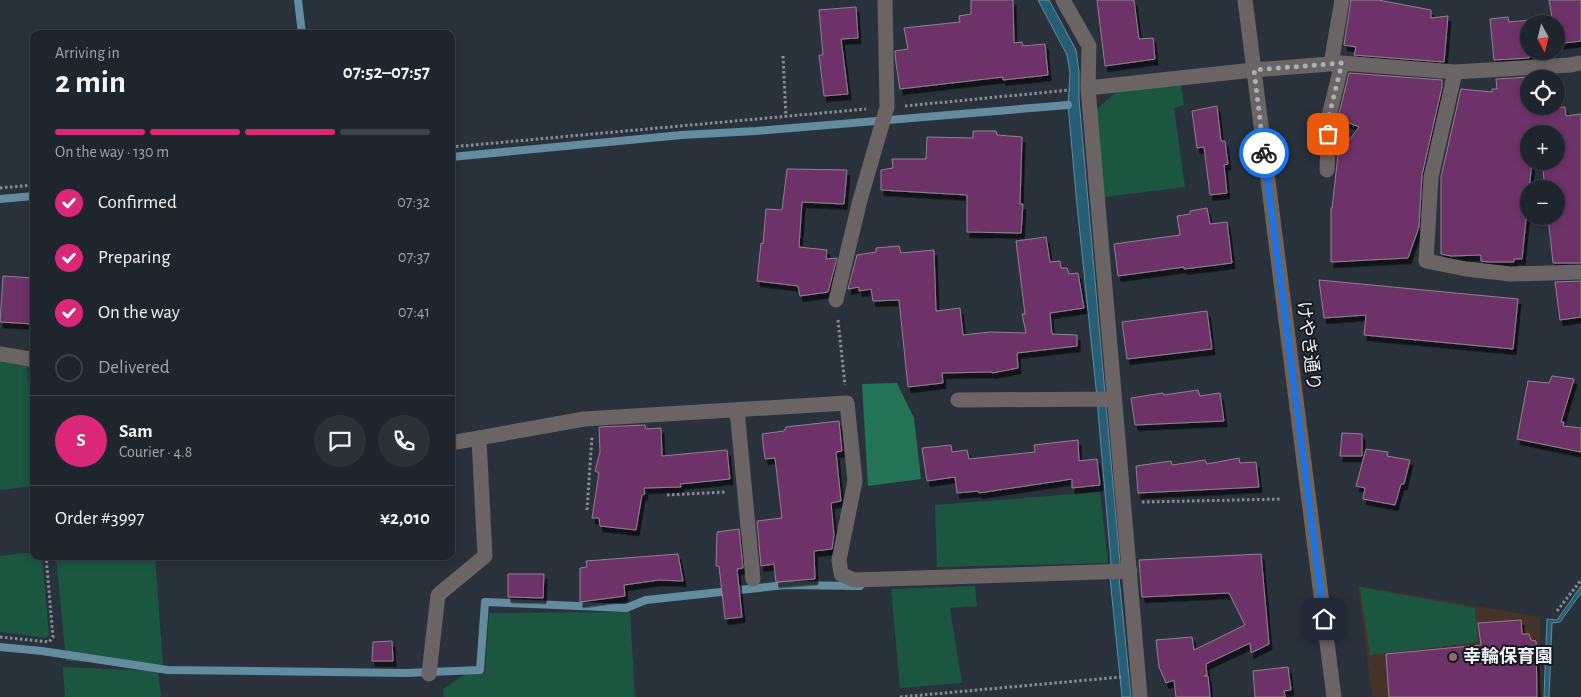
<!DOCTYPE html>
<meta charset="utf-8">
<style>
body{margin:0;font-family:"Alegreya Sans","Noto Sans JP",sans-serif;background:#2c3138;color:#f1f3f6;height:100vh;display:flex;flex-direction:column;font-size:19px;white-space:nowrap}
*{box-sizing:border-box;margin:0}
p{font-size:16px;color:#a1a5a9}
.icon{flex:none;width:28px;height:28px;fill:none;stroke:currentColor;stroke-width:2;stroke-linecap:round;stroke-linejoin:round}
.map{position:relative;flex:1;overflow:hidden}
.details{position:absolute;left:30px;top:30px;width:425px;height:530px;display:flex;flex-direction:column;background:#1f252c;border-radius:10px;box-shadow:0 2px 8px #0003,0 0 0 1px #3c4248}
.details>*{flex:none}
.needle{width:32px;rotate:173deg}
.buttons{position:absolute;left:1520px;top:15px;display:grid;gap:10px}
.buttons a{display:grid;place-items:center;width:45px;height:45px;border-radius:50%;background:#1f252c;box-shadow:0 2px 8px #0003,0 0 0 1px #3c4248;font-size:25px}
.pin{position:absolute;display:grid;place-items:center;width:42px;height:42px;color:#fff;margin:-21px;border-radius:10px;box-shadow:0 2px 8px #0006}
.courier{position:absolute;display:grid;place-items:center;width:50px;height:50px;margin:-25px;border:4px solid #1a73e8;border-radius:50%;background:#fff;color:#222;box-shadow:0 1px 6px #0007}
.overview em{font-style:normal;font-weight:600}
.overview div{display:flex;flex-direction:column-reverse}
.overview{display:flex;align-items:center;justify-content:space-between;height:85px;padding:0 25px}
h1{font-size:32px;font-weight:600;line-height:38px}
.bar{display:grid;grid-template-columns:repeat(4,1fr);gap:8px 5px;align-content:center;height:60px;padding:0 25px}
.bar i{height:6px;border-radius:4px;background:#3c4248}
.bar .active{background:#db2777}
.bar p{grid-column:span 4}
.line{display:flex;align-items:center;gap:12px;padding:0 25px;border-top:1px solid #3c4248}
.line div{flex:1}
.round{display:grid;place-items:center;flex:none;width:52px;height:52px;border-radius:26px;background:#2c3138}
ol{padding:0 25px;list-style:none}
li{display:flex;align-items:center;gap:15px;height:55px}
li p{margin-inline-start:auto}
li .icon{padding:5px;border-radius:50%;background:#db2777;color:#fff;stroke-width:4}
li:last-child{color:#a1a5a9}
li i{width:28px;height:28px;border:2px solid #3c4248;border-radius:50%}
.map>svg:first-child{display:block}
</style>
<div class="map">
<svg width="1581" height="697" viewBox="0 0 1581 697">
<defs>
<filter id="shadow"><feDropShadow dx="3" dy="5.5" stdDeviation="0" flood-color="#0009"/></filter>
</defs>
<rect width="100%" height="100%" fill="#29313b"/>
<path fill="#45332a" d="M1358,586L1540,617L1541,697H1372Z"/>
<path fill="#1a5640" d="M1181,85L1184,105L1174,108L1185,187L1104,197L1097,109L1118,90Z
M0,362L27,366L34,440V486L0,490Z
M1100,492L1108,563L937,567L935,505Z
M34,552V556H42L49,635L46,638L0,632V556Z
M56,556H155L163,665L66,661Z
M975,586L977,606L950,608L962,683L900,688L891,589Z
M1360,587L1475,608L1478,642L1370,655Z
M630,611L635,697H444L443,689L465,674L485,673L489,613L623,612Z
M63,667L158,671L161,697H65Z"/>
<path fill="#237456" d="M897,383L914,418L921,479L868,486L862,384Z"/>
<path fill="#265f75" stroke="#638c9e" d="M1038,0H1049L1076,50L1079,71V99L1120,563L1119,578L1131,697H1122L1110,578L1111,562L1096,388L1077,205L1068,105L1070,73L1067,55Z
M1581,586V593L1560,622L1552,623L1549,697H1544L1547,619L1557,620Z"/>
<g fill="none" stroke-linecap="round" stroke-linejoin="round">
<path stroke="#638c9e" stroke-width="8" d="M298,0L302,34
M451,157L682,135L756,131L1068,105
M0,199L34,196
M0,647L42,651L168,670L405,673L480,670L485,602L626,608L646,600L786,585L860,586"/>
</g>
<path fill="#6d3168" stroke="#8f838d" filter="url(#shadow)" d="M971,0H1013L1014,43L1022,42L1023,46L1045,44L1048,75L1003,80V77L900,89L896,63L895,51L908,49L904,28L960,22L959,16L971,14Z
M1097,0H1134L1139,39L1153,38L1155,59L1105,66Z
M1351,0H1378L1431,10V18L1448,16L1444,62L1354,55L1356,47L1344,45Z
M1549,0H1581V41L1556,44V24H1529V51H1539L1529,52V58L1494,60L1490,19L1508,17L1509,22L1552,18Z
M856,7L858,38L841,39L848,94L824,96L819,55H823L819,10Z
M1349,73L1442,80V87L1422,175L1419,227L1408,258L1331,262V208H1332L1338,155L1359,127L1338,118Z
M1529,77V110L1565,107L1566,116L1581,114V263H1553L1548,216H1556V189H1545L1542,161H1556V134H1529V161H1532L1522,259H1514V262H1489L1481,261V255L1451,256L1441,254V177L1461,89L1492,92V89H1497L1496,79Z
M1217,106L1221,141H1225L1228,164L1224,165L1227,193L1210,195L1204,147L1197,148L1192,111Z
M973,131H996L997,135L1022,137L1020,204H1023L1021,233L967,232V195L881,190V170L893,168L892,159H926L927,137L973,138Z
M787,169L847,170L844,204L802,202L799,247L827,250L826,259L837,258L828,292L800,296L798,286L757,281L761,243L763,244L766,209L782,210Z
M1207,208L1210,224L1227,222L1232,263L1184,269V267L1118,276L1114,244L1180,235L1177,216L1190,214V211Z
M1046,237L1050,262L1060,261L1061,268H1067L1069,274L1078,273L1084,308L1050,313L1052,334L1077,335V346L1017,353L1018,368L992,373V372L942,373L943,383L908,387L899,300L873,301L871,289L859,291V287L848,289L857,255L876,252V248L899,246L901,253L934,250L936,311L960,308L963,335L990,332L1026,333L1022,314H1025L1016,241Z
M3,276L34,278V324L0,322Z
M1319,280L1518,299L1513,349L1364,335L1366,315L1324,318Z
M1581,281V317L1560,320L1555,282Z
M1207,311L1212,349L1127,359L1122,322Z
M1552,376L1574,379L1561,422H1564L1563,426L1581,428V452L1517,439L1528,381L1549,383Z
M1198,390L1200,396L1220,393L1224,421L1135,425L1131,398L1163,393L1164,395Z
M839,421L842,451L836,452L841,501L831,503L834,535L832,549L814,551L815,579L776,582L774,564L761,566L757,521L782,518L775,458L765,459L762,434L784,431L786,427Z
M645,425L646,429L661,428L662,456L727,450L730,479L680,484L681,487L644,488L645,494L642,495L636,530L600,526L599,518H592L599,473L595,471L600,452L599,427Z
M1342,433L1362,434V456H1340Z
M1078,440L1079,461L1097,459L1100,485L1072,488V479L979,493L978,491L957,493L955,477L927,481L922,448L951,445L952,452L967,450L969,459L1035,452L1034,445Z
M1366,449L1388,452L1387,456L1410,460L1404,484H1401L1395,505L1363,499L1365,488L1356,486Z
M1239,458L1240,463L1256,462L1259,487L1138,493L1136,466L1171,461L1172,465L1205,460L1207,464Z
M739,529L743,568L737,569L742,617L725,619L719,566H716L717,532Z
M678,554L683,581L659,580L624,585L625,596L580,602V568L587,567L586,561Z
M1261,554L1269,644L1251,653L1250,643L1206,664L1207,675L1204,676H1208L1210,697H1176L1174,680L1166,683L1159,667L1156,640L1192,637L1194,650L1245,625L1229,593L1142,597L1139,560Z
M508,574H544L543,598L508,597Z
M1521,620L1522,634H1529L1531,640L1536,641L1537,697H1389L1386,654L1481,645L1478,623Z
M392,641L393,661H372L373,642Z
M1288,667L1291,690L1284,691L1285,697H1255L1253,671Z"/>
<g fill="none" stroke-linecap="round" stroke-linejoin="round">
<path stroke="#878e96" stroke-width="3" stroke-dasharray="2.5 2.5" stroke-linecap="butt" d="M783,56L786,117
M905,106L1070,90
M451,147L866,109
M0,188L34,185
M838,320L845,385
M32,380L34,405
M667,495L726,492
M1142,502L1282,499
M587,510L592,436
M1557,611L1581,580
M0,637L49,642L53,637L46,556
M900,697L1121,677"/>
<path stroke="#6b6464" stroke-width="15" d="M1063,0L1089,46L1088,88L1140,697
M1245,0L1334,697
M1331,64L1342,0
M1455,72L1431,177L1426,261L1466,269L1511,274L1581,272
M1088,88L1253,70L1342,63L1455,72L1570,65L1581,63
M1327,170L1329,116L1342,63
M836,300L860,200L887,107L885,0
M0,354L30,359L34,361
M958,400L1114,399
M737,410L753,579
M451,443L584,419L847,403L855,481L839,560L841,574L854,580L1130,571
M429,674L438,595L485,556L479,439"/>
</g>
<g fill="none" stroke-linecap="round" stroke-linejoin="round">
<path stroke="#aab0b8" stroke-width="5" stroke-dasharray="0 9" d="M1264,153L1254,70L1342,63L1329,116L1328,134"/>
<path stroke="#1a73e8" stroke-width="6" d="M1264,153L1324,619"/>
</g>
<circle fill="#8d6e63" stroke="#15191d" stroke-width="2" cx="1453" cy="657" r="5"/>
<g text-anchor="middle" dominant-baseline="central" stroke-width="4" stroke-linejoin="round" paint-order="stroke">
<g font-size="18" fill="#f0f5fc" stroke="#15191d">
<text transform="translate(1308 346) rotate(83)">けやき通り</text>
</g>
<g font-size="18" font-weight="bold" fill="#f0f5fc" stroke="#15191d" text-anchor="start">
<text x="1463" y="657">幸輪保育園</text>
</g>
</g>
</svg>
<div class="buttons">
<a><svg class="needle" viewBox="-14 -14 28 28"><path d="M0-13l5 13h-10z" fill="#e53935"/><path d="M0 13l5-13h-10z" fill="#a1a5a9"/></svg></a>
<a><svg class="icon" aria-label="locate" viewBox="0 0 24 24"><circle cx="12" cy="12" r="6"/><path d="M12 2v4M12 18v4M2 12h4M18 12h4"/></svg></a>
<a>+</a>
<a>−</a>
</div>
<div class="pin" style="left:1328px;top:134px;background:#ea580c"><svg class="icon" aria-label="bag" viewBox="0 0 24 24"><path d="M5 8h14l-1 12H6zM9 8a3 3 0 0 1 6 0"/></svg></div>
<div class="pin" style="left:1324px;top:619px;background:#1f2937"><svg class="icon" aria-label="home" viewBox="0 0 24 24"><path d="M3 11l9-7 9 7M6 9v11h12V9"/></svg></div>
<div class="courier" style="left:1264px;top:153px"><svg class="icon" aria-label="bike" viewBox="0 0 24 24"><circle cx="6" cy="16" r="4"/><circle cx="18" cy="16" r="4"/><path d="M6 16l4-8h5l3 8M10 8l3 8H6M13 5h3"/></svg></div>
<section class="details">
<div class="overview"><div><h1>2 min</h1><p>Arriving in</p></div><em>07:52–07:57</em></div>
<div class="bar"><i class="active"></i><i class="active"></i><i class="active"></i><i></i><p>On the way · 130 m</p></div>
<ol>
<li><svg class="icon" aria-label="check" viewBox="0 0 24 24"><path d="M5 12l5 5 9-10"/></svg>Confirmed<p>07:32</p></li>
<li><svg class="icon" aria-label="check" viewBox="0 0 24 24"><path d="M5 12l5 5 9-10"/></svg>Preparing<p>07:37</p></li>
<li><svg class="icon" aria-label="check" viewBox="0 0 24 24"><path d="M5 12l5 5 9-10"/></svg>On the way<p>07:41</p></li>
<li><i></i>Delivered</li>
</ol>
<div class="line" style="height:90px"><b class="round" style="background:#db2777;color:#fff">S</b><div><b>Sam</b><p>Courier · 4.8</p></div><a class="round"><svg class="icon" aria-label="chat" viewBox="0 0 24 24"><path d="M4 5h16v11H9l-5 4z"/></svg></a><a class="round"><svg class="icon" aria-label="phone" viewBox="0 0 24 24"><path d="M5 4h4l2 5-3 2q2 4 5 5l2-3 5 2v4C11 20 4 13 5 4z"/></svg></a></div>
<div class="line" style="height:65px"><div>Order #3997</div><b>¥2,010</b></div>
</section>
</div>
